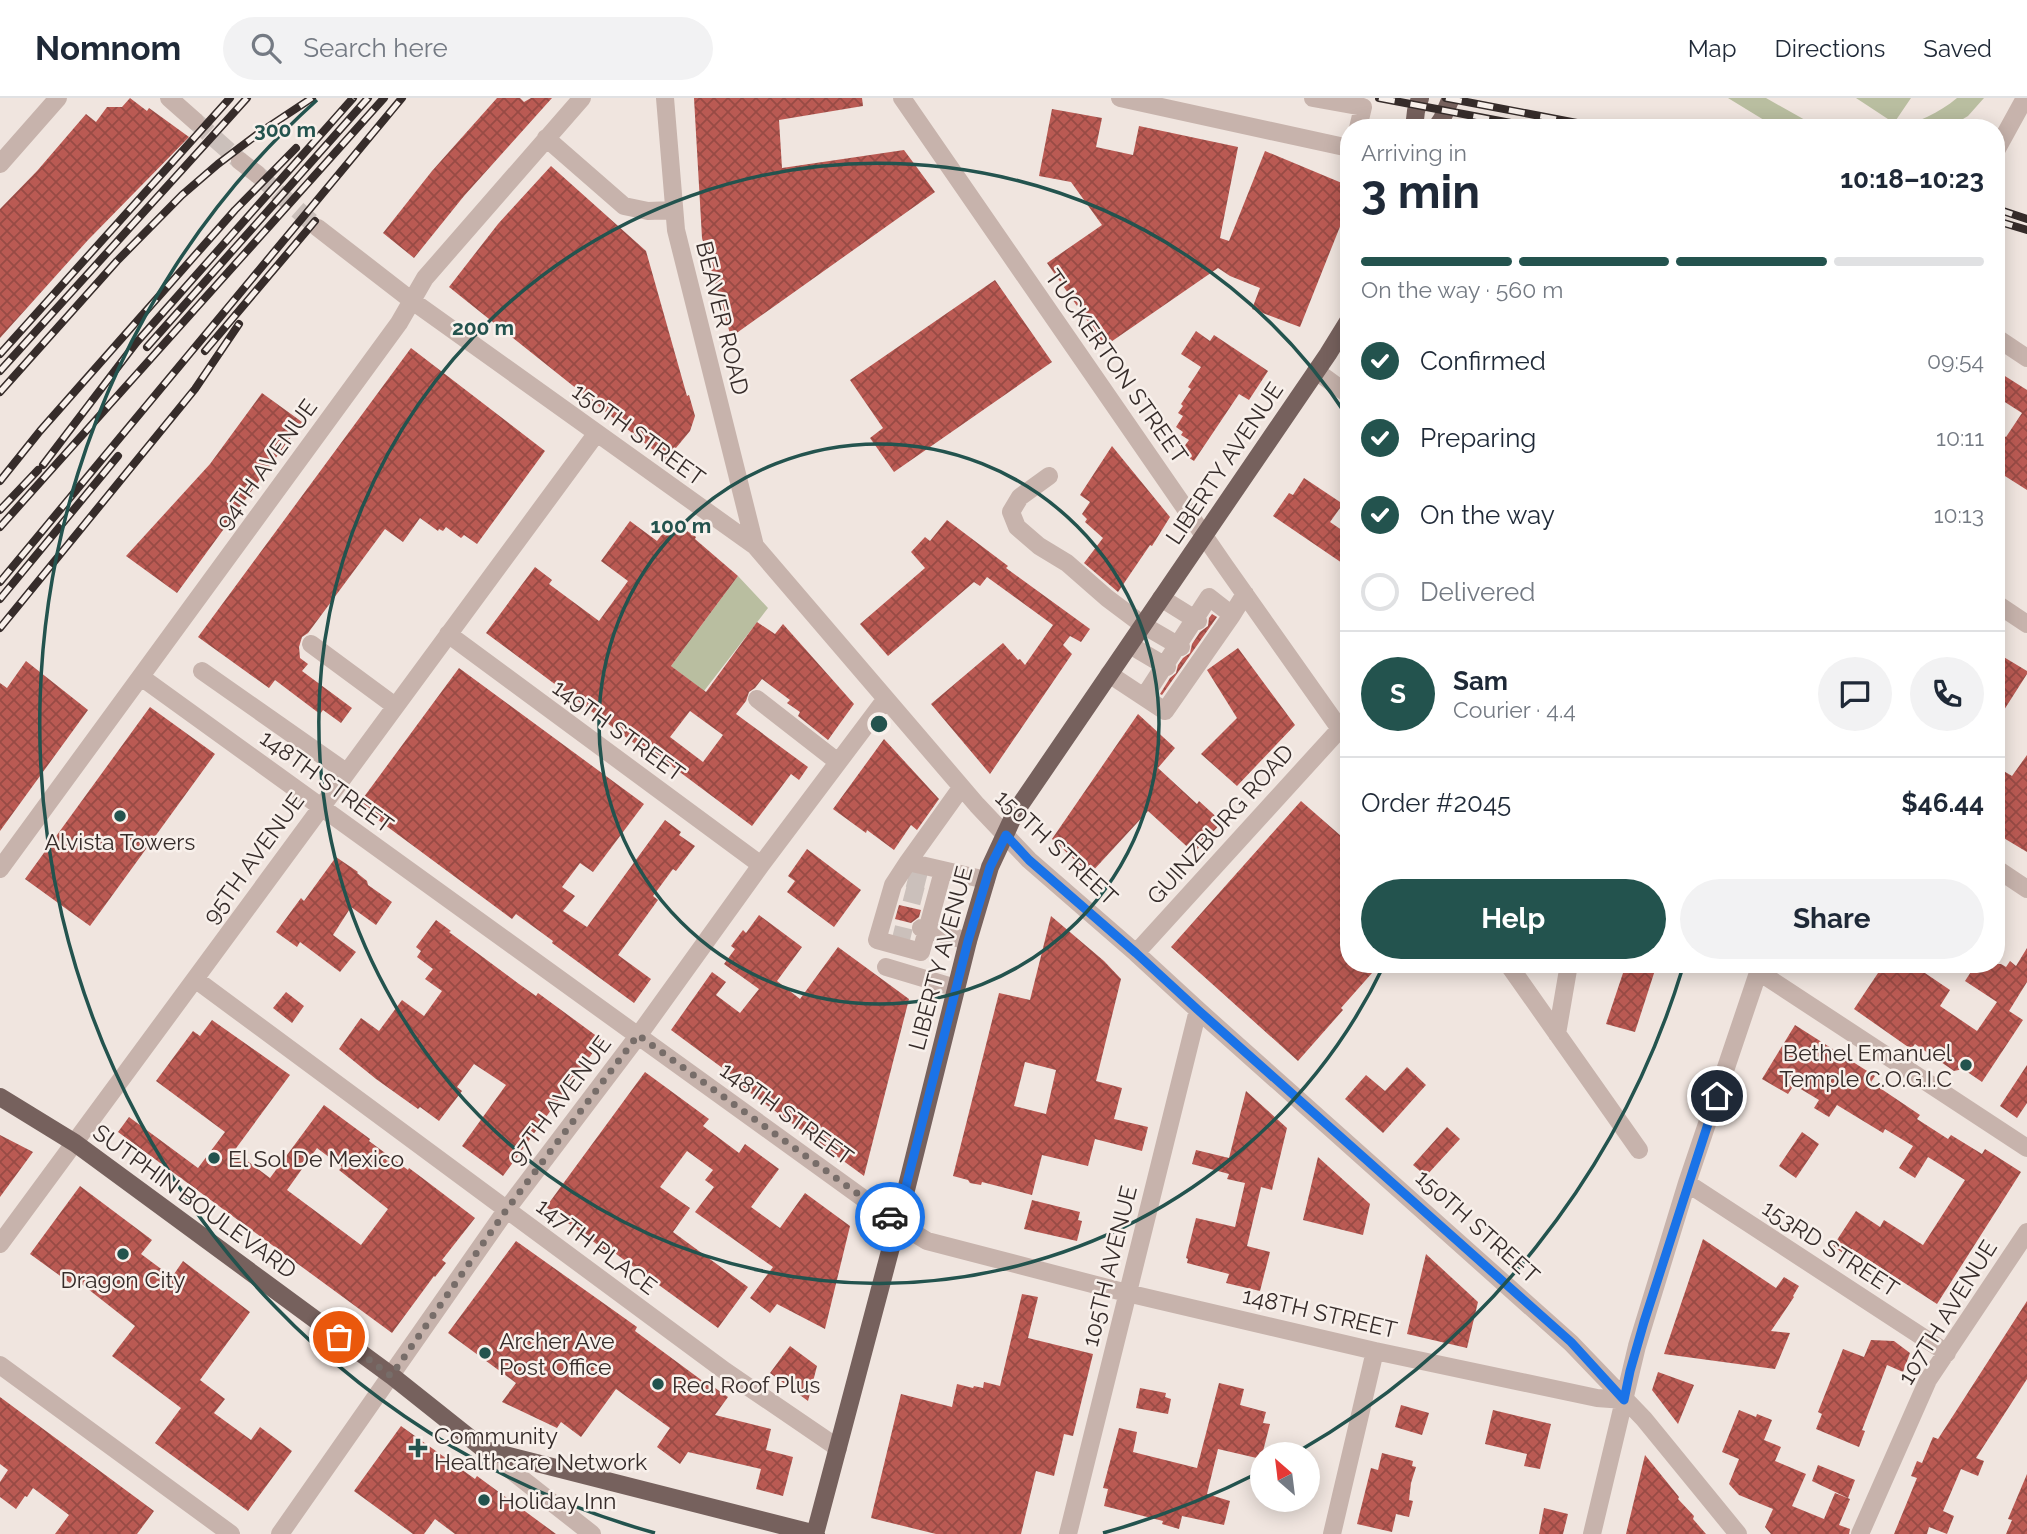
<!DOCTYPE html>
<meta charset="utf-8">
<style>
body{margin:0;font-family:Raleway,sans-serif;background:#f2f2f3;color:#1f2937;height:100vh;display:flex;flex-direction:column;font-size:26px;white-space:nowrap}
*{box-sizing:border-box;margin:0}
p{font-size:23px;color:#747a83}
.icon{flex:none;width:38px;height:38px;fill:none;stroke:currentColor;stroke-width:2;stroke-linecap:round;stroke-linejoin:round}
.map{position:relative;flex:1;overflow:hidden}
.sheet{position:absolute;left:1340px;top:21px;width:665px;height:854px;display:flex;flex-direction:column;background:#fff;border-radius:28px;box-shadow:0 4px 18px #0003}
.sheet>*{flex:none}
.needle{width:46px;rotate:332deg}
.tools{position:absolute;left:1250px;top:1344px;display:grid;gap:14px}
.tools a{display:grid;place-items:center;width:70px;height:70px;border-radius:50%;background:#fff;box-shadow:0 4px 18px #0003;font-size:35px}
.pin{position:absolute;display:grid;place-items:center;width:60px;height:60px;color:#fff;margin:-30px;border:4px solid #fff;border-radius:50%;box-shadow:0 2px 7px #0007}
.courier{position:absolute;display:grid;place-items:center;width:70px;height:70px;margin:-35px;border:5px solid #1a73e8;border-radius:50%;background:#fff;color:#222;box-shadow:0 2px 9px #0007}
.headline em{font-style:normal;font-weight:700}
.headline div{display:flex;flex-direction:column-reverse}
.headline{display:flex;align-items:center;justify-content:space-between;height:119px;padding:0 21px}
h1{font-size:46px;font-weight:700;line-height:52px}
.bar{display:grid;grid-template-columns:repeat(4,1fr);gap:10px 7px;align-content:center;height:84px;padding:0 21px}
.bar i{height:9px;border-radius:5px;background:#e0e1e3}
.bar .selected{background:#23534e}
.bar p{grid-column:span 4}
.line{display:flex;align-items:center;gap:18px;padding:0 21px;border-top:2px solid #e0e1e3}
.line div{flex:1}
.round{display:grid;place-items:center;flex:none;width:74px;height:74px;border-radius:37px;background:#f2f2f3}
ol{padding:0 21px;list-style:none}
li{display:flex;align-items:center;gap:21px;height:77px}
li p{margin-inline-start:auto}
li .icon{padding:7px;border-radius:50%;background:#23534e;color:#fff;stroke-width:4}
li:last-child{color:#747a83}
li i{width:38px;height:38px;border:4px solid #e0e1e3;border-radius:50%}
.primary-button{display:flex;gap:14px;margin-top:auto;padding:14px 21px}
.primary-button a{flex:1;height:80px;border-radius:42px;background:#23534e;color:#fff;font-size:28px;font-weight:700;line-height:80px;text-align:center}
.primary-button a+a{background:#f2f2f3;color:#1f2937}
header{display:flex;align-items:center;gap:42px;box-sizing:border-box;height:98px;padding:0 35px;background:#fff;border-bottom:2px solid #e0e1e3}
header strong{font-size:33px}
nav{display:flex;gap:38px;margin-inline-start:auto;font-size:24px}
.search{width:490px;height:63px;background:#f2f2f3;display:flex;align-items:center;gap:18px;box-sizing:border-box;padding:0 24px;border-radius:38px;color:#747a83;font-size:26px}
.map>svg:first-child{display:block}
</style>
<header>
<strong>Nomnom</strong>
<div class="search"><svg class="icon" aria-label="search" viewBox="0 0 24 24"><circle cx="10" cy="10" r="6"/><path d="M15 15l6 6"/></svg>Search here</div>
<nav><a>Map</a><a>Directions</a><a>Saved</a></nav>
</header>
<div class="map">
<svg width="2027" height="1436" viewBox="0 0 2027 1436">
<defs>
<pattern id="building-cross-hatch" width="8" height="8" patternUnits="userSpaceOnUse" patternTransform="scale(1.75)"><rect width="8" height="8" fill="#ba5a53"/><path d="M0 0l8 8M0 8l8-8" fill="none" stroke="#984b45"/></pattern>
</defs>
<rect width="100%" height="100%" fill="#f0e5df"/>
<path fill="#b9bea0" d="M1728,0H1766L1814,27L1827,30H1777Z
M1856,0H1911L1894,25Z
M1957,0H1984L1968,18L1948,30H1895C1917,25 1939,15 1957,0Z
M738,478L768,510L704,593L671,568Z"/>
<path fill="url(#building-cross-hatch)" fill-rule="evenodd" d="M130,0L147,13L149,10L189,39L88,142L0,240V111L37,73L86,16L96,24L107,9H122Z
M497,0H520L524,4L531,0H552L464,98L414,160L383,135L432,73Z
M694,0H862L863,8L779,22L782,70L904,52L935,94L731,239L702,140Z
M1052,11L1102,20L1096,49L1133,57L1139,28L1238,49L1220,140L1229,143L1265,53L1349,88V106L1300,229L1252,211L1260,190L1230,178L1218,170L1105,248L1047,165L1102,127L1071,84L1039,78Z
M551,68L646,153L687,298L689,297L695,318L690,333L666,362L449,189L498,126Z
M995,182L1052,264L894,374L870,340L883,330L850,282Z
M1196,233L1210,243L1214,237L1268,273L1249,302L1239,296L1194,363L1180,354L1189,342L1181,337L1183,334L1176,329L1183,318L1178,315L1183,308L1181,306L1191,291L1188,289L1201,269L1181,256Z
M411,250L545,353L477,446L464,437L461,440L446,429L443,433L439,431L438,433L420,420L403,444L385,431L308,535L302,539L299,549L300,560L308,566L302,573L352,610L341,625L323,612L320,616L275,582L269,590L198,539Z
M1997,273L2027,292V392L1997,373V333L2006,339L2022,315L1997,299Z
M262,295L302,324L177,495L126,458L210,366Z
M1112,348L1170,419L1152,448L1150,447L1118,494L1084,465L1103,440L1085,424L1087,421L1082,416L1090,404L1080,397Z
M1304,380L1343,406L1330,424L1349,437V455L1342,465L1273,418L1289,395L1293,397Z
M947,422L1008,468L1006,470L1090,531L1081,544L1070,538L1063,547L1072,556L990,676L931,606L1003,545L1018,562L1020,561L1025,567L1053,527L987,479L980,488L974,484L888,558L860,526L925,470L911,454L925,439L930,443Z
M630,423L657,443L672,423L696,439L695,441L738,478L671,568L706,594L757,524L775,536L783,526L854,606L828,642L798,618L800,614L787,605L790,602L762,581L755,590L749,594L746,603L736,616L808,669L799,682L791,676L752,728L657,657L654,660L486,535L535,469L552,482L549,486L599,523L628,483L601,463ZM690,613L723,637L703,664L670,639Z
M1212,516L1217,519L1162,597L1160,596L1170,580L1176,575L1178,567L1183,560L1190,555L1192,546L1200,534L1208,528L1209,520Z
M1238,550L1295,627L1237,688L1201,656L1237,620L1207,572Z
M1997,555L2027,573V576L1997,623Z
M26,563L88,612L0,733V585L7,590Z
M459,570L644,706L593,774L580,765L562,789L575,798L563,813L587,829L665,722L681,734L679,737L695,748L676,773L673,771L653,798L658,802L618,857L651,881L634,905L552,845L553,843L516,816L512,821L358,707Z
M150,609L215,656L90,828L25,781Z
M1138,616L1175,650L1158,670L1197,706L1199,703L1222,724L1194,755L1148,713L1090,776L1052,741Z
M884,641L939,701L917,732L911,727L894,752L867,732L866,735L833,711Z
M2027,657V754L1997,736V669L2012,678Z
M1301,703L1349,745V866H1380L1341,910L1343,912L1298,963L1171,849Z
M807,751L861,792L834,829L787,794L795,783L788,778Z
M336,759L358,774L357,775L367,783L368,787L392,804L376,827L351,809L333,837L356,854L340,874L300,844L297,849L276,834L301,800L304,803Z
M899,807L921,812L919,819L911,825L895,821Z
M759,817L802,849L777,883L800,901L838,849L909,901L864,1078L738,986L740,983L671,932L712,874L726,884L716,897L740,915L759,891L724,866L735,851L731,848L743,832L746,835Z
M1051,818L1104,863L1121,881L1096,983L1122,990L1114,1021L1148,1029L1142,1053L1095,1041L1088,1068L1042,1057L1032,1097L982,1084L981,1087L970,1085L968,1082L953,1078L999,895L1030,902ZM1025,964L1056,972L1046,1016L1014,1008Z
M436,822L451,833L449,834L519,886L536,898L538,895L602,942L503,1078L462,1048L506,987L474,966L457,989L462,993L439,1023L420,1009L418,1011L376,981L339,951L361,920L379,933L402,902L424,918L442,893L425,881L433,871L417,859L421,853L416,849Z
M2027,850V884L2009,913L2023,922L1982,984L1963,971L1954,973L1915,946L1911,951L1854,911L1884,866H1926L1922,873L1950,892L1940,908L1977,933L1997,904L1965,883L1976,866H2001L2006,869L2010,863L2016,868Z
M1626,866H1657L1635,934L1606,926Z
M286,894L304,908L292,925L273,910Z
M212,922L290,977L234,1053L270,1080L324,1007L370,1041L369,1043L408,1072L409,1070L421,1079L475,1120L442,1162L446,1165L435,1179L434,1178L392,1235L118,1034L129,1019L198,1070L225,1034L156,983L193,933L200,938ZM317,1050L342,1069L339,1072L388,1111L361,1147L287,1092Z
M1795,927L1875,978L1871,984L1920,1017L1917,1021L1948,1041L1951,1037L1982,1056L1985,1051L2021,1074L1937,1206L1852,1151L1847,1158L1833,1148L1856,1113L1880,1129L1884,1122L1923,1147L1965,1082L1928,1059L1915,1080L1899,1070L1913,1048L1885,1031L1883,1035L1837,1007L1829,1019L1814,1010L1819,1002L1794,987L1788,996L1762,981Z
M2027,967V1005L2017,1020L2000,1008Z
M1407,969L1426,987L1383,1035L1345,1001L1366,977L1385,993Z
M645,974L709,1021L703,1028L739,1055L745,1046L779,1071L751,1109L780,1130L805,1095L850,1128L825,1231L777,1206L770,1215L750,1200L773,1169L695,1114L714,1089L705,1082L713,1072L687,1053L660,1089L690,1110L673,1134L748,1189L718,1230L612,1153L608,1158L596,1150L598,1147L546,1109Z
M1246,993L1287,1030L1272,1092L1261,1089L1247,1148L1270,1154L1260,1193L1226,1185L1229,1176L1187,1165L1188,1161L1186,1160L1196,1120L1235,1129L1245,1085L1227,1081L1229,1076L1192,1066L1196,1052L1229,1060Z
M1447,1029L1460,1041L1426,1078L1413,1067Z
M1802,1034L1819,1046L1796,1080L1779,1068Z
M0,1037L33,1054L0,1099Z
M1318,1059L1370,1106L1363,1137L1303,1122Z
M80,1088L152,1142L141,1156L172,1179L183,1163L250,1214L200,1282L225,1301L214,1315L251,1342L260,1329L292,1353L248,1413L155,1345L181,1310L112,1258L135,1228L74,1180L70,1185L30,1156Z
M1032,1102L1080,1114L1078,1122L1082,1123L1077,1143L1024,1131Z
M1703,1141L1776,1190L1784,1179L1799,1188L1793,1198L1794,1199L1771,1233L1790,1235L1775,1271L1664,1256Z
M516,1143L637,1229L635,1233L704,1284L705,1283L728,1299L715,1317L771,1331L766,1352L793,1359L783,1398L756,1391L761,1371L688,1354L680,1366L657,1349L670,1330L616,1291L581,1339L561,1324L557,1330L502,1304L516,1285L448,1235Z
M1426,1156L1478,1204L1467,1250L1407,1236Z
M1022,1196L1038,1199L1028,1240L1093,1256L1073,1338L1064,1336L1054,1378L1036,1373L1021,1436H936L871,1420L901,1296L952,1309L957,1286L973,1290L974,1288L983,1290L984,1284L1000,1288Z
M2027,1203V1281L1976,1360L1984,1363L1978,1378L1961,1371L1943,1413L1954,1418L1947,1436L1929,1429L1927,1436H1894L1917,1380L1911,1378L1917,1363L1922,1365L1933,1339L1938,1341Z
M1871,1242L1894,1243L1910,1255L1903,1274L1887,1267L1862,1332L1865,1333L1859,1349L1816,1331L1822,1316L1818,1314L1843,1251L1864,1259Z
M790,1248L817,1268L808,1303L770,1275Z
M1658,1274L1694,1287L1678,1326L1652,1292Z
M1219,1285L1244,1291L1240,1307L1266,1314L1263,1325L1270,1326L1261,1361L1218,1351L1207,1396L1230,1403L1224,1427L1182,1418L1179,1431L1162,1426L1163,1423L1104,1408L1108,1391L1103,1390L1119,1330L1137,1334L1133,1354L1197,1370Z
M1140,1290L1166,1295L1165,1299L1171,1301L1168,1316L1136,1310Z
M0,1299L154,1413L137,1436H55L69,1417L33,1390L27,1399L25,1398L16,1411L0,1399V1384L8,1372L0,1366Z
M1401,1307L1429,1315L1422,1337L1395,1329Z
M1493,1312L1551,1326L1540,1371L1524,1368L1527,1356L1485,1346Z
M1739,1312L1756,1319L1757,1316L1772,1322L1764,1342L1781,1349L1775,1363L1806,1376L1792,1408L1824,1421L1835,1395L1850,1401L1839,1427L1850,1431L1849,1436H1771L1765,1429L1773,1411L1739,1397L1729,1386L1739,1361L1722,1354Z
M401,1328L475,1381L477,1378L556,1436H455L435,1421L424,1436H413L354,1393Z
M1382,1355L1413,1363L1412,1368L1416,1369L1411,1385L1409,1402L1413,1403L1409,1419L1396,1416L1392,1434L1357,1426L1371,1370L1378,1372Z
M1645,1357L1679,1399L1678,1401L1694,1418L1693,1421L1706,1436H1626Z
M1818,1367L1855,1382L1848,1400L1812,1383Z
M2027,1376V1436H2006L2012,1422L2008,1421Z
M1544,1410L1568,1416L1563,1436H1539Z"/>
<g fill="none" stroke-linecap="round" stroke-linejoin="round">
<path stroke="#cbc0bb" stroke-width="18" stroke-dasharray="18 9" stroke-linecap="butt" d="M195,23L240,63
M257,76L318,130
M908,780L932,786
M905,794L928,800
M893,836L918,842"/>
<path stroke="#c7b3ac" stroke-width="18" d="M169,0L195,23
M665,0L676,132L755,448
M902,0L1225,468L1340,631L1136,855
M1120,0L1349,50
M1313,0L1363,9L1358,30
M546,40L624,108L648,113L674,112
M1997,51L2025,0
M240,63L257,76
M0,66L58,0
M318,130L411,202L755,448L977,707L1029,762L1136,855L1198,912L1571,1245L1644,1321L1738,1436
M1997,240L2027,260
M1316,273L1349,297
M1049,378L1020,399L1011,414L1017,429L1039,448L1067,465L1107,500L1143,527L1181,549
M1161,500L1198,523
M1997,506L2027,526
M448,536L761,767
M311,546L395,608
M1130,547L1167,569
M202,573L346,674
M1109,576L1165,613L1232,517L1245,496
M141,579L896,1124L927,1143L1127,1195L1375,1253L1597,1300L1624,1302
M1144,599L1209,499L1232,517
M757,601L838,664
M908,764L961,690
M0,771L399,225L425,180L582,0
M1997,771L2027,791
M943,773L921,854L877,842L893,787L908,764L986,782
M921,830L968,843
M1508,866L1639,1052
M886,869L956,890
M1759,874L2027,1050
M195,881L725,1273L838,1350
M1557,936L1569,866
M1687,1085L1947,1255
M0,1146L596,336
M0,1267L231,1436
M485,1352L592,1436
M280,1436L507,1111L638,938L761,767L885,602
M1068,1436L1198,912
M1332,1436L1375,1253
M1592,1436L1637,1248L1687,1085L1761,866
M1860,1436L1928,1282L2027,1134"/>
<path stroke="#76615d" stroke-width="18" d="M1414,30L1416,13L1420,0
M1436,30L1442,21L1451,0
M0,999L75,1045L392,1278L485,1352L816,1436
M815,1436L903,1104L968,843L990,769L1016,713L1328,256L1349,222"/>
<g stroke="#362c2a" stroke-width="8">
<path id="rail" d="M1379,0L1537,30
M1446,0L1603,30
M1997,111L2027,121
M1997,123L2027,132
M147,249L368,0
M205,253L315,123
M0,256L230,0
M0,273L247,0
M0,294L117,163L182,97L218,66L259,35L312,0
M43,367L136,245L353,0
M0,383L40,333L235,112L296,50
M0,412L38,372
M0,429L384,0
M0,484L402,0
M0,501L118,358
M0,530L195,291L239,226"/>
</g>
<use href="#rail" stroke="#f8f0eb" stroke-width="5" stroke-dasharray="16" stroke-linecap="butt"/>
</g>
<g fill="none" stroke-linecap="round" stroke-linejoin="round">
<path stroke="#776d69" stroke-width="7" stroke-dasharray="0 12.6" d="M339,1239L391,1278L507,1111L638,937L890,1119"/>
<path stroke="#1a73e8" stroke-width="9" d="M890,1119L897,1124L968,843L990,769L1006,737L1029,762L1136,855L1198,912L1571,1244L1624,1302L1630,1273L1644,1224L1717,998"/>
</g>
<g fill="none" stroke="#23534e" stroke-width="3.5">
<circle cx="879" cy="626" r="280"/>
<path d="M1384 867A560 560 0 1 1 1349 321"/>
<path d="M1682 872A840 840 0 0 1 1299 1353M1260 1374A840 840 0 0 1 1103 1435M655 1435A840 840 0 0 1 317 2"/>
</g>
<g fill="#23534e" stroke="#f8f0eb" stroke-width="2.5">
<circle cx="120" cy="718" r="7"/>
<circle cx="1966" cy="967" r="7"/>
<circle cx="214" cy="1060" r="7"/>
<circle cx="123" cy="1156" r="7"/>
<circle cx="485" cy="1255" r="7"/>
<circle cx="658" cy="1286" r="7"/>
<path d="M414.5 1339.5h7v7h7v7h-7v7h-7v-7h-7v-7h7z"/>
<circle cx="484" cy="1402" r="7"/>
</g>
<g text-anchor="middle" dominant-baseline="central" stroke-width="5" stroke-linejoin="round" paint-order="stroke">
<g font-size="23" fill="#362c2a" stroke="#f8f0eb">
<text transform="translate(723 220) rotate(76)">BEAVER ROAD</text>
<text transform="translate(1117 268) rotate(55)">TUCKERTON STREET</text>
<text transform="translate(639 336) rotate(36)">150TH STREET</text>
<text transform="translate(1224 365) rotate(-56)">LIBERTY AVENUE</text>
<text transform="translate(266 366) rotate(-54)">94TH AVENUE</text>
<text transform="translate(619 632) rotate(36)">149TH STREET</text>
<text transform="translate(327 683) rotate(36)">148TH STREET</text>
<text transform="translate(1220 726) rotate(-48)">GUINZBURG ROAD</text>
<text transform="translate(1057 749) rotate(43)">150TH STREET</text>
<text transform="translate(253 760) rotate(-54)">95TH AVENUE</text>
<text transform="translate(940 860) rotate(-75)">LIBERTY AVENUE</text>
<text transform="translate(559 1002) rotate(-53)">97TH AVENUE</text>
<text transform="translate(787 1015) rotate(36)">148TH STREET</text>
<text transform="translate(195 1103) rotate(36)">SUTPHIN BOULEVARD</text>
<text transform="translate(1478 1128) rotate(42)">150TH STREET</text>
<text transform="translate(597 1148) rotate(37)">147TH PLACE</text>
<text transform="translate(1831 1150) rotate(33)">153RD STREET</text>
<text transform="translate(1109 1168) rotate(-76)">105TH AVENUE</text>
<text transform="translate(1320 1214) rotate(13)">148TH STREET</text>
<text transform="translate(1947 1214) rotate(-58)">107TH AVENUE</text>
</g>
<g font-size="23" fill="#362c2a" stroke="#f8f0eb" text-anchor="start">
<text x="120" y="743" text-anchor="middle">Alvista Towers</text>
<text x="1952" y="954" text-anchor="end">Bethel Emanuel<tspan x="1952" dy="26">Temple C.O.G.I.C</tspan></text>
<text x="228" y="1060">El Sol De Mexico</text>
<text x="123" y="1181" text-anchor="middle">Dragon City</text>
<text x="499" y="1242">Archer Ave<tspan x="499" dy="26">Post Office</tspan></text>
<text x="672" y="1286">Red Roof Plus</text>
<text x="434" y="1337">Community<tspan x="434" dy="26">Healthcare Network</tspan></text>
<text x="498" y="1402">Holiday Inn</text>
</g>
</g>
<circle cx="879" cy="626" r="10" fill="#23534e" stroke="#f8f0eb" stroke-width="3.5"/>
<g font-size="21" text-anchor="middle" font-weight="bold" fill="#23534e" stroke="#f8f0eb" stroke-width="5" stroke-linejoin="round" paint-order="stroke">
<text x="285" y="39">300 m</text>
<text x="483" y="237">200 m</text>
<text x="681" y="435">100 m</text>
</g>
</svg>
<div class="tools">
<a><svg class="needle" viewBox="-14 -14 28 28"><path d="M0-13l5 13h-10z" fill="#e53935"/><path d="M0 13l5-13h-10z" fill="#747a83"/></svg></a>
</div>
<div class="pin" style="left:339px;top:1239px;background:#ea580c"><svg class="icon" aria-label="bag" viewBox="0 0 24 24"><path d="M5 8h14l-1 12H6zM9 8a3 3 0 0 1 6 0"/></svg></div>
<div class="pin" style="left:1717px;top:998px;background:#1f2937"><svg class="icon" aria-label="home" viewBox="0 0 24 24"><path d="M3 11l9-7 9 7M6 9v11h12V9"/></svg></div>
<div class="courier" style="left:890px;top:1119px"><svg class="icon" aria-label="car" viewBox="0 0 24 24"><path d="M5 17H2v-5l4-1 3-4h7l3 4 3 1v5h-3M9 17h6M6 11h13"/><circle cx="7" cy="17" r="2"/><circle cx="17" cy="17" r="2"/></svg></div>
<section class="sheet">
<div class="headline"><div><h1>3 min</h1><p>Arriving in</p></div><em>10:18–10:23</em></div>
<div class="bar"><i class="selected"></i><i class="selected"></i><i class="selected"></i><i></i><p>On the way · 560 m</p></div>
<ol>
<li><svg class="icon" aria-label="check" viewBox="0 0 24 24"><path d="M5 12l5 5 9-10"/></svg>Confirmed<p>09:54</p></li>
<li><svg class="icon" aria-label="check" viewBox="0 0 24 24"><path d="M5 12l5 5 9-10"/></svg>Preparing<p>10:11</p></li>
<li><svg class="icon" aria-label="check" viewBox="0 0 24 24"><path d="M5 12l5 5 9-10"/></svg>On the way<p>10:13</p></li>
<li><i></i>Delivered</li>
</ol>
<div class="line" style="height:126px"><b class="round" style="background:#23534e;color:#fff">S</b><div><b>Sam</b><p>Courier · 4.4</p></div><a class="round"><svg class="icon" aria-label="chat" viewBox="0 0 24 24"><path d="M4 5h16v11H9l-5 4z"/></svg></a><a class="round"><svg class="icon" aria-label="phone" viewBox="0 0 24 24"><path d="M5 4h4l2 5-3 2q2 4 5 5l2-3 5 2v4C11 20 4 13 5 4z"/></svg></a></div>
<div class="line" style="height:91px"><div>Order #2045</div><b>$46.44</b></div>
<div class="primary-button"><a>Help</a><a>Share</a></div>
</section>
</div>
